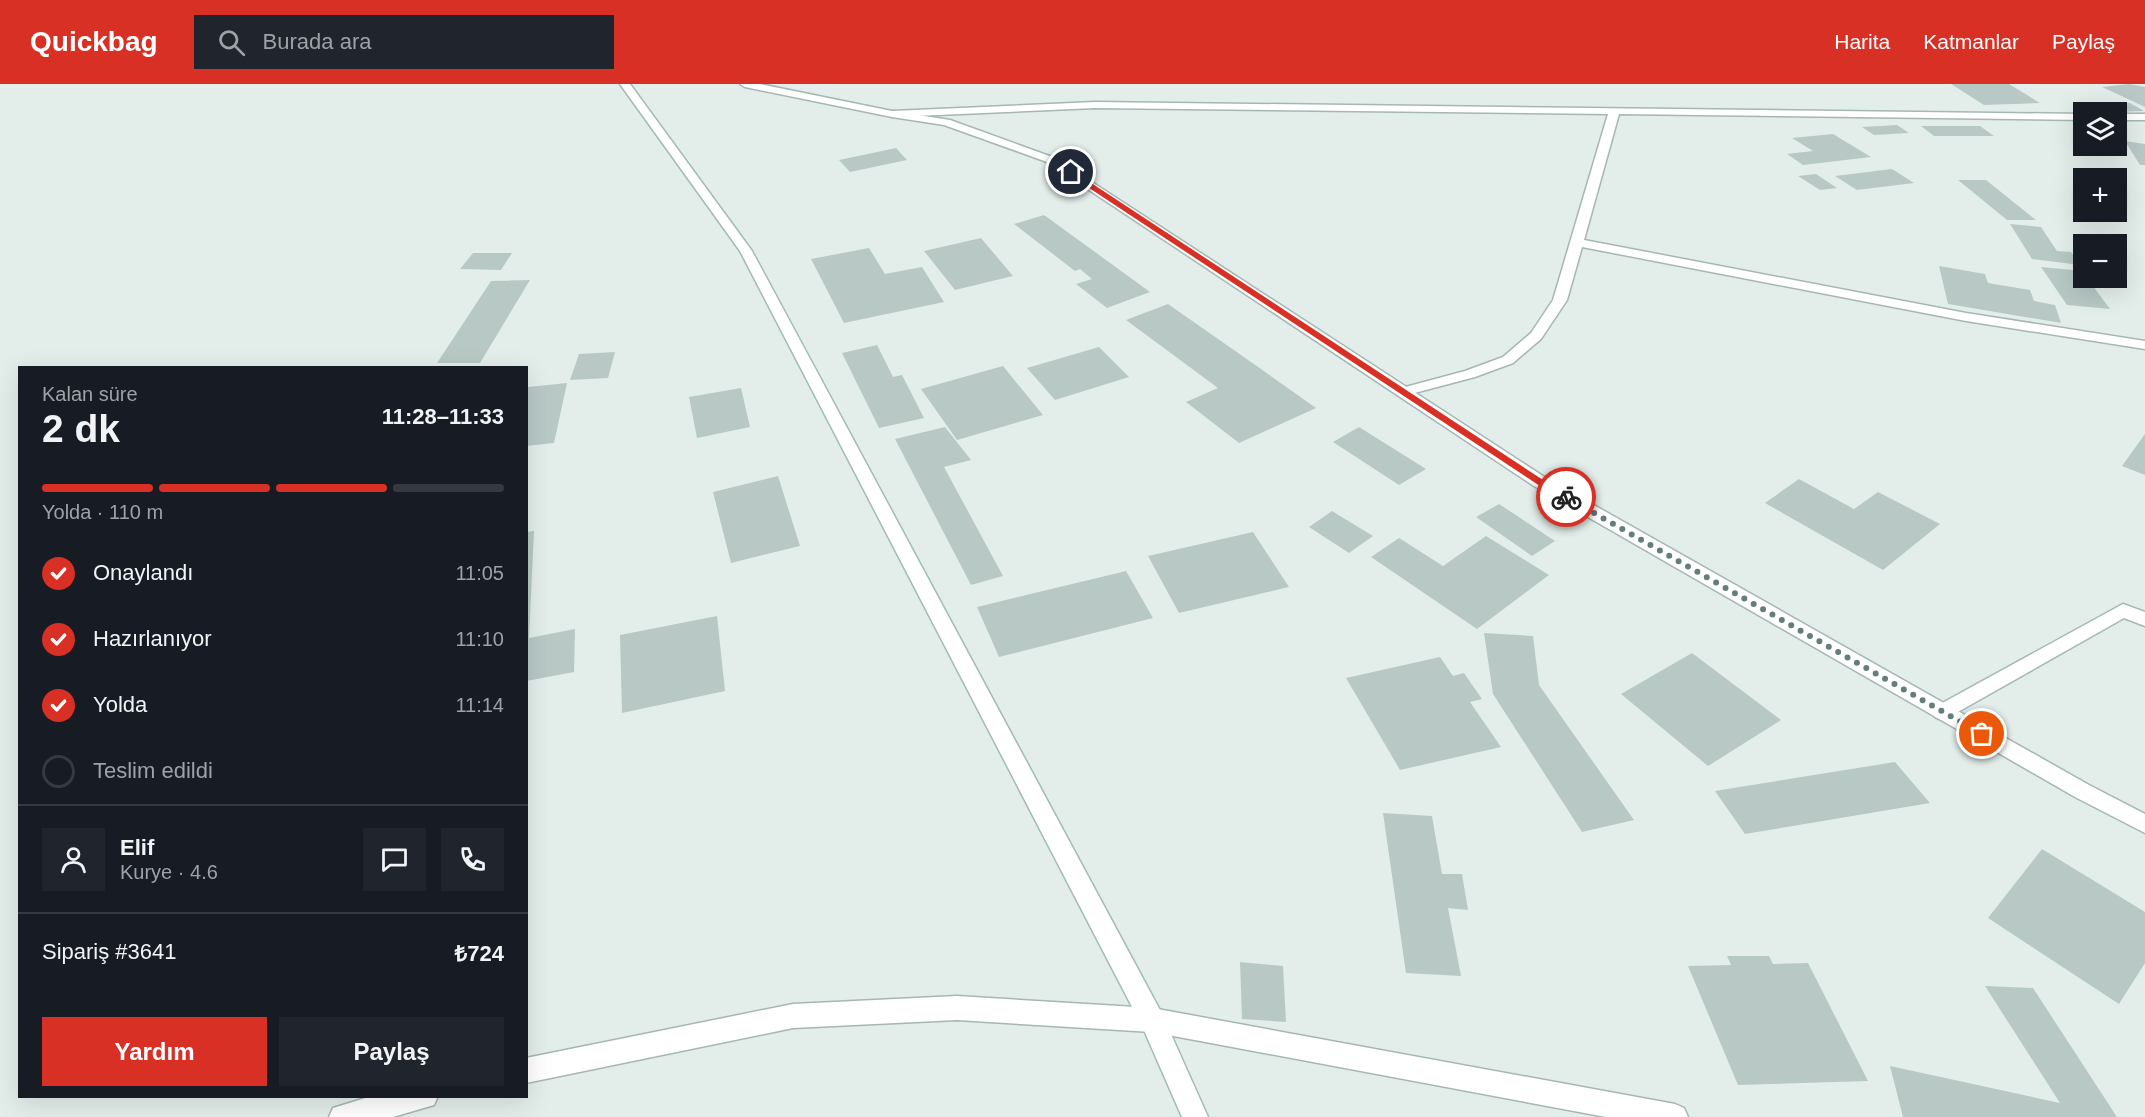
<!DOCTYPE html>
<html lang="tr">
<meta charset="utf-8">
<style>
body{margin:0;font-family:Helvetica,sans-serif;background:#20242c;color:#f1f3f6;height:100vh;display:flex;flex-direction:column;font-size:22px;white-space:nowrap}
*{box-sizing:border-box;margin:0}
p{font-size:20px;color:#9ea1a6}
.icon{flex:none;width:33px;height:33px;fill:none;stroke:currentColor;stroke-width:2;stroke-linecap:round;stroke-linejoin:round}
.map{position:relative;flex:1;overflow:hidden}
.drawer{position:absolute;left:18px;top:282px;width:510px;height:732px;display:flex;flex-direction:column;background:#171b24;border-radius:0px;box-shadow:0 6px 24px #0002}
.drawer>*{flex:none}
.fabs{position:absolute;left:2073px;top:18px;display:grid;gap:12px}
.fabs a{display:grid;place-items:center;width:54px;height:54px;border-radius:0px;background:#171b24;box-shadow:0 6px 24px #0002;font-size:30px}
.pin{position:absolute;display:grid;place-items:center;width:51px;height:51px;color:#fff;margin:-26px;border:3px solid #fff;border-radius:50%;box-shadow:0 2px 6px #0007}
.courier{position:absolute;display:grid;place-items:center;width:60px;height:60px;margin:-30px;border:4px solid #d93025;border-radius:50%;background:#fff;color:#222;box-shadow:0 2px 8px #0007}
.summary em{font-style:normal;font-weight:700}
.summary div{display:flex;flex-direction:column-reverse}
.summary{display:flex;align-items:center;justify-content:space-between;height:102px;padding:0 24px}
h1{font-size:39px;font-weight:700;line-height:45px}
.bar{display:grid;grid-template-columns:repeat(4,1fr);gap:9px 6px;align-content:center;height:72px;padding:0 24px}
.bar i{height:8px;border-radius:4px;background:#363941}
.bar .on{background:#d93025}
.bar p{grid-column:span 4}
.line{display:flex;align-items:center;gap:15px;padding:0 24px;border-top:2px solid #363941}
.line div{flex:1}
.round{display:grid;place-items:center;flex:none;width:63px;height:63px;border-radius:0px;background:#20242c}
ol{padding:0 24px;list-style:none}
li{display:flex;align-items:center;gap:18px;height:66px}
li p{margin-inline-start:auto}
li .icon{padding:6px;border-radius:50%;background:#d93025;color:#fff;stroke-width:4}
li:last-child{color:#9ea1a6}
li i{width:33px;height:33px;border:3px solid #363941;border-radius:50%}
.action{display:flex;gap:12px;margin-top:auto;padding:12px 24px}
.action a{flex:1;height:69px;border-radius:0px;background:#d93025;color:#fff;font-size:24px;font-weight:700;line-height:69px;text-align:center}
.action a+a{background:#20242c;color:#f1f3f6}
header{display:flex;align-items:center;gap:36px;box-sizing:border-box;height:84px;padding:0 30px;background:#d93025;color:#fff}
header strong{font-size:28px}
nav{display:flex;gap:33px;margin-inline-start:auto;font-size:21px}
.search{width:420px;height:54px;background:#20242c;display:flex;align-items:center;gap:15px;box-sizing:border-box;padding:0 21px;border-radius:0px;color:#9ea1a6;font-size:22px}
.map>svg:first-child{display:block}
</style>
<header>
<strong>Quickbag</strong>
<div class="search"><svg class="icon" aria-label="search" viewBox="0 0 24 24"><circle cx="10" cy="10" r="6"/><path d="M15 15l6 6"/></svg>Burada ara</div>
<nav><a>Harita</a><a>Katmanlar</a><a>Paylaş</a></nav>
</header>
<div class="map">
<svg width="2145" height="1033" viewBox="0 0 2145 1033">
<rect width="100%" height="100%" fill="#e3eeeb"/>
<path fill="#b8c9c5" d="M1951,0H2009L2040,19L1984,21Z
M2129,0L2145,3V23L2102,3Z
M2130,19L2144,27L2109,28L2095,20Z
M1897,41L1909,49L1874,51L1862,43Z
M1921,42H1980L1994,52H1934Z
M1833,50L1871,73L1803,81L1787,70L1813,67L1792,54Z
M2125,57L2145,60V81H2140Z
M896,64L907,76L850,88L839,76Z
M1892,85L1914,99L1857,106L1835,92Z
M1816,90L1837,104L1820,106L1798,92Z
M1958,96H1986L2036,136H2007Z
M1044,131L1106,176L1150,208L1107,224L1076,200L1092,195L1080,185L1075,187L1014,140Z
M2010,140L2041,143L2057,167L2071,168L2080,181L2032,175Z
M981,154L1013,192L955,206L924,167Z
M869,164L885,190L922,183L944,218L844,239L811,175Z
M473,169H512L501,186L460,185Z
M1939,182L1985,190L1988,199L2030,206L2034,217L2055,221L2061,239L1948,220Z
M2041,183L2082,187L2084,194H2087L2110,225L2067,221Z
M530,196L480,279H437L491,197Z
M1168,220L1261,285L1316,324L1239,359L1186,318L1218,304L1126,236Z
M877,261L893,293L902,291L924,334L879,344L842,269Z
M1099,263L1129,293L1055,316L1027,284Z
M615,268L608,294L570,296L579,270Z
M1003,282L1043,331L957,356L921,305Z
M567,299L554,359L526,362L528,303Z
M741,304L750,343L697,354L689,313Z
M945,343L971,376L944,383L1003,492L971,501L895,355Z
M1359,343L1426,385L1399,401L1333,358Z
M2145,350V391L2122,382Z
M778,392L800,462L731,479L713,408Z
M1799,395L1854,425L1878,408L1940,440L1883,486L1765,419Z
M1499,420L1555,457L1532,472L1476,433Z
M1332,427L1373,452L1349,469L1309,443Z
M534,447L529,554L575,545L574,588L526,597V448Z
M1253,448L1289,503L1179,529L1148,472Z
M1486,452L1549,491L1477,545L1371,473L1399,454L1443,482Z
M1126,487L1153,534L999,573L977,523Z
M717,532L725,607L622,629L620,551Z
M1484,549L1533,552L1539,601L1634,736L1582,748L1493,610Z
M1692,569L1781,636L1708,682L1621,610Z
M1440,573L1453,592L1464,589L1482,615L1470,618L1501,663L1400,686L1346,594Z
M1895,678L1930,719L1745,750L1715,707Z
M1383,729L1432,732L1442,790H1462L1468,826L1448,824L1461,892L1406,889Z
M2042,765L2145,828V879L2119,920L1988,834Z
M1727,872H1769L1773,880L1808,879L1868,997L1738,1001L1688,882L1731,881Z
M1240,878L1283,882L1286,938L1242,935Z
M1985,902L2033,904L2117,1033H1903L1890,982L2060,1019Z"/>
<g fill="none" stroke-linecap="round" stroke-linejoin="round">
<g stroke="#a5b7b4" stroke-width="3">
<path id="minor" d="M1095,18L2084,30V36L1619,30L1584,156L1966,229L2145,257V265L1966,237L1582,163L1567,216L1541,255L1513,279L1475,293L1403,312L1396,308L1398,305L1465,287L1503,273L1531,249L1553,216L1608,30L1095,24L892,33L887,30L892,27Z
M2116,30H2145V36H2116Z
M2123,520L2145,528V542L2124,534L1949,633L1942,636L1935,633L1932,628L1935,623Z
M957,912L1152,924L1675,1020L1684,1024L1688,1033H1606L1152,948L957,936L793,944L526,999V974L793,920Z
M372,1012H438L434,1021L393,1033H329L333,1024Z"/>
</g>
<g stroke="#a5b7b4" stroke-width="3">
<path id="tertiary" d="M740,0H760L892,27L950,36L1055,74L1546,394L2089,701L2145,730V749L2075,713L1534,402L1047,78L944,41L892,33L745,3Z"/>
</g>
<g stroke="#a1bbb7" stroke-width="3">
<path id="secondary" d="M620,0H630L752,167L1161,928L1208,1033H1182L1143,944L740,167Z"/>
</g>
<use href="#minor" fill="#fff" fill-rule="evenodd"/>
<use href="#tertiary" fill="#fff" fill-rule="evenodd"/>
<use href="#secondary" fill="#fff" fill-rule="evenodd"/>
</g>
<path fill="#d93025" d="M1068,87H1073L1543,396L1569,411V415H1563L1537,400L1068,90Z"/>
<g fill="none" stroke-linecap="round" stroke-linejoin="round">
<path stroke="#657e7b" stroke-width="6" stroke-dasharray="0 10.8" d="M1566,413L1982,650"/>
</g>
</svg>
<div class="fabs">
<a><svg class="icon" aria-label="layers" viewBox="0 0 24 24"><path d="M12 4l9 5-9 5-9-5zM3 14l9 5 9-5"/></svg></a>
<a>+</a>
<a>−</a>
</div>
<div class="pin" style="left:1982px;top:650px;background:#ea580c"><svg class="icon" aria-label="bag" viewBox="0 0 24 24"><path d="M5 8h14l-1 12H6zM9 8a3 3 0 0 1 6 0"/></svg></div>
<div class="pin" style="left:1071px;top:88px;background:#1f2937"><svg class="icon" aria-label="home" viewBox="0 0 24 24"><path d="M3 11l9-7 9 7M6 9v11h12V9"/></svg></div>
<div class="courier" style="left:1566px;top:413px"><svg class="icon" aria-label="bike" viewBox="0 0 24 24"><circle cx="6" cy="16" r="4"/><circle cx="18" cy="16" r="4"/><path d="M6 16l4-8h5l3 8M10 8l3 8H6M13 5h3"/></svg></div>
<section class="drawer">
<div class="summary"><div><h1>2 dk</h1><p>Kalan süre</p></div><em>11:28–11:33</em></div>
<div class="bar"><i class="on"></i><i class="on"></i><i class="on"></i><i></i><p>Yolda · 110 m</p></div>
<ol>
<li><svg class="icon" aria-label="check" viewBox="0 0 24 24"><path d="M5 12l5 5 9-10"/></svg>Onaylandı<p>11:05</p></li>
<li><svg class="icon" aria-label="check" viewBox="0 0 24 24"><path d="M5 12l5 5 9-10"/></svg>Hazırlanıyor<p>11:10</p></li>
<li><svg class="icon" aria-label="check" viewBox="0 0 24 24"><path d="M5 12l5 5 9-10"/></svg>Yolda<p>11:14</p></li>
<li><i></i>Teslim edildi</li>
</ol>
<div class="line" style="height:108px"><a class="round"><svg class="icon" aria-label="person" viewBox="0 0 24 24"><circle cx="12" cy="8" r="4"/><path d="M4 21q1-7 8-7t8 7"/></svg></a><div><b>Elif</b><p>Kurye · 4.6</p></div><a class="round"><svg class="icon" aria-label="chat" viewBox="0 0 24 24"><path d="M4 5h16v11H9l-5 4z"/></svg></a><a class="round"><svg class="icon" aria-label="phone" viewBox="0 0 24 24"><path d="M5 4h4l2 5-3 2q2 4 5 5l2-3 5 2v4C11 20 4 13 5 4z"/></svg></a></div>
<div class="line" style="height:78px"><div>Sipariş #3641</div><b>₺724</b></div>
<div class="action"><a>Yardım</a><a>Paylaş</a></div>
</section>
</div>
